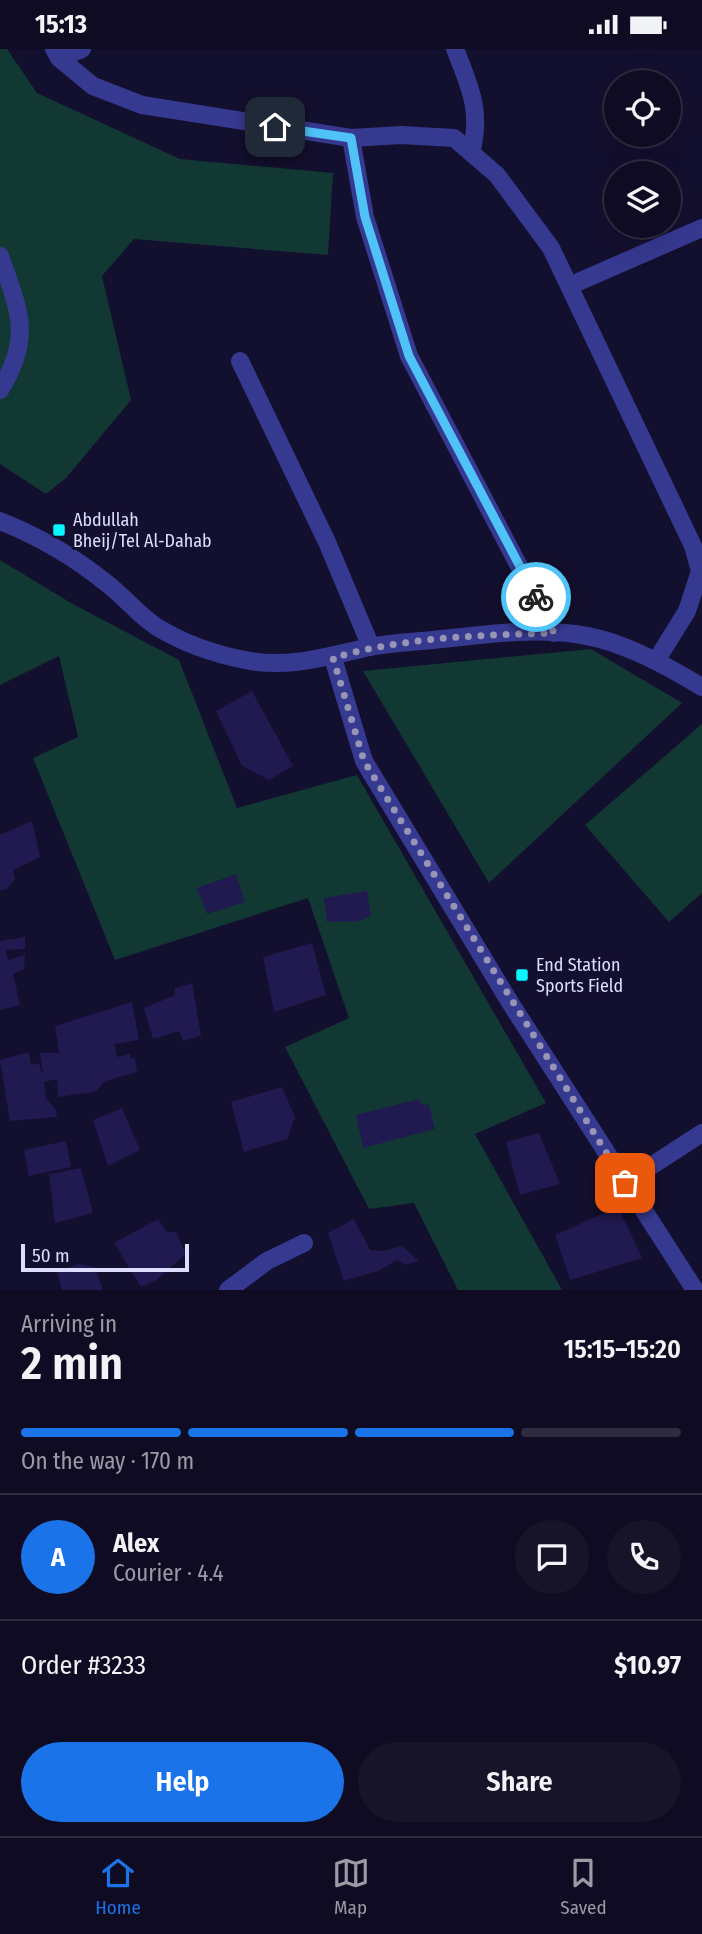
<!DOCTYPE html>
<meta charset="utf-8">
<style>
body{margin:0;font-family:"Fira Sans Condensed",sans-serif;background:#17142a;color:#f1f3f6;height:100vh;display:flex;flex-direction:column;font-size:26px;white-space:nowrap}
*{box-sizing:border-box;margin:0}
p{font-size:23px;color:#9b9ba5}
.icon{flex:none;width:38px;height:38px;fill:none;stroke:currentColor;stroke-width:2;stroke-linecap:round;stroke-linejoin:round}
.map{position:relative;height:1241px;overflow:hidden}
.side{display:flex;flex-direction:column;background:#0e0b22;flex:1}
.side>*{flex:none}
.controls{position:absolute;left:604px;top:21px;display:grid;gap:14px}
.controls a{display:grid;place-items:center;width:77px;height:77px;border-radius:50%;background:#0e0b22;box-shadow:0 7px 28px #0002,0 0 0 2px #2e2b40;font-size:35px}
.scale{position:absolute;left:21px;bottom:18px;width:168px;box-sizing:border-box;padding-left:7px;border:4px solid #dedcff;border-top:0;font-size:19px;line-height:24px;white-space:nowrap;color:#dedcff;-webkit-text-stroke:5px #130f2e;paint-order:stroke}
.pin{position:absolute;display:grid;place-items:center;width:60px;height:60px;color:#fff;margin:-30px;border-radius:14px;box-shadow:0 4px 10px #0006}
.courier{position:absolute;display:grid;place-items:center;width:70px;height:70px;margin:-35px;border:5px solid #4fc3f7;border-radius:50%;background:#fff;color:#222;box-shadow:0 2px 9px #0007}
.overview em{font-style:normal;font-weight:600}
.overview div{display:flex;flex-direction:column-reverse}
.overview{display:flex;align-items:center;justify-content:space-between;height:119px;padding:0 21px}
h1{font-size:46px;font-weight:600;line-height:52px}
.bar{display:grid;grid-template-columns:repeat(4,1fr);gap:10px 7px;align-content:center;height:84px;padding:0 21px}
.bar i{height:9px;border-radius:5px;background:#2e2b40}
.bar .current{background:#1a73e8}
.bar p{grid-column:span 4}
.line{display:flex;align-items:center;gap:18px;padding:0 21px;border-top:2px solid #2e2b40}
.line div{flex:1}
.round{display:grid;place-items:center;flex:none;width:74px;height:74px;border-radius:37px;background:#17142a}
.button{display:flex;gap:14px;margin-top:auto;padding:14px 21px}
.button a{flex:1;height:80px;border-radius:42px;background:#1a73e8;color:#fff;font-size:28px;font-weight:600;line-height:80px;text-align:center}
.button a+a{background:#17142a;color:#f1f3f6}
.status{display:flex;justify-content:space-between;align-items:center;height:49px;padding:0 35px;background:#0e0b22;direction:ltr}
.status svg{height:19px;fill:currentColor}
.tabs{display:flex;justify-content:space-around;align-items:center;height:98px;border-top:2px solid #2e2b40;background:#0e0b22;font-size:19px;color:#9b9ba5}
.tabs a{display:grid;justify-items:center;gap:4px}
.tabs .current{color:#1a73e8}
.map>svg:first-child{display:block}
</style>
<div class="status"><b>15:13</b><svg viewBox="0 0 49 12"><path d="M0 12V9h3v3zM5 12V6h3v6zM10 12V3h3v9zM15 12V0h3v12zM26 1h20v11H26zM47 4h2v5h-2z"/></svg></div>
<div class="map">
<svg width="702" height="1241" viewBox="0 0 702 1241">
<rect width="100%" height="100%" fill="#130f2e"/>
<path fill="#123834" d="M0,0H7L37,44L180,110L333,124L328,206L134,190L102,227L131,351L66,429L46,445L0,415Z
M0,511L71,554L179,611L237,759L357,726L546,1054L475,1085L562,1241H458L414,1154L369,1160L285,998L349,969L308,849L115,911L33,709L78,688L59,607L0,636Z
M591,600L682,654L489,834L363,622Z
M702,675V844L669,873L585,776Z"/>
<path fill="#211a50" d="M252,642L293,717L269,731L242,717L216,662Z
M32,772L40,808L13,821L15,830L7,840L0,841V786Z
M236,825L245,853L207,865L197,839Z
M367,842L371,866L361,872L327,873L324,849Z
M25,888V900L6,901L8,911L25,906L24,920L13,925L20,956L0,961V892Z
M312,894L326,946L274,963L263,908Z
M192,934L201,987L183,992L179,982L153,990L144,959L175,946V939Z
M132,953L139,991L115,995L117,1008L130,1005L131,1010L135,1008L137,1023L105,1032L95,1043L58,1048L57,1030L44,1033L46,1049L56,1061L57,1068L10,1072L0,1011L29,1003L31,1016L39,1014L43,1028L40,1004H59L55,977Z
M282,1038L295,1068L287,1090L244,1103L231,1053Z
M419,1050L421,1055L429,1056L435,1080L363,1099L356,1066Z
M122,1059L140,1101L108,1117L93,1071Z
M539,1084L560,1135L520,1146L506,1093Z
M66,1092L71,1118L29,1127L24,1101Z
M81,1119L93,1164L55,1174L49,1125Z
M618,1158L642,1209L570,1231L555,1186Z
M158,1170L167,1183H176L186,1205L156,1231L141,1238L114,1194Z
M354,1170L370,1201L382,1202L402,1197L419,1212L405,1216L397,1211L378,1222L344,1232L328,1184Z
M78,1215L95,1218L103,1241H62L57,1223Z"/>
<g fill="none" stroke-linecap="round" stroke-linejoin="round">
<path stroke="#363990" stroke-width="18" d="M54,0L59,9L93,37L142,56L351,89L401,86L454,89L497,126L551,199L693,497L700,522L687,562L656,612
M455,0C470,38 482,62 471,104
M59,9L82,0
M351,89L365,168L409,307L554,584
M0,207C19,261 33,288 0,341
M569,237L702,179
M240,312L327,493L371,598
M0,472C38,487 73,507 105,533C123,546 138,566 157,578C183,594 214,605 245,611C289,620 328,607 370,598C390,594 413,593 433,591C481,586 533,578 581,586C622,592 667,617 702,638
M333,609L364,712L511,955L695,1241
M625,1134L702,1084
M228,1241L267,1212L304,1194"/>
</g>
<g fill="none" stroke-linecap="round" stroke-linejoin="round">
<path stroke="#9794b6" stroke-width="7" stroke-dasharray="0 12.6" d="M536,548L554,584C481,586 404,588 333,609L364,712L625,1134"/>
<path stroke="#4fc3f7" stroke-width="9" d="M275,78L351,89L365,168L409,307L536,548"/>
</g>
<g fill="#08f6ff" stroke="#130f2e" stroke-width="2.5">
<rect x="52" y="474" width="14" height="14" rx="3.5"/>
<rect x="515" y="919" width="14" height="14" rx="3.5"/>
</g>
<g text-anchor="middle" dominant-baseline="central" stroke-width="6" stroke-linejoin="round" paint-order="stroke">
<g font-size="18" fill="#dedcff" stroke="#130f2e" text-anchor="start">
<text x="73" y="471">Abdullah<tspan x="73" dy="21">Bheij/Tel Al-Dahab</tspan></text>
<text x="536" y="916">End Station<tspan x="536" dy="21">Sports Field</tspan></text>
</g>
</g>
</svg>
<div class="controls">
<a><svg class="icon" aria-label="locate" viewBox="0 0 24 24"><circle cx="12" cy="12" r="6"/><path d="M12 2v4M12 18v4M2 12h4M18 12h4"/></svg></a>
<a><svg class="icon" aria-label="layers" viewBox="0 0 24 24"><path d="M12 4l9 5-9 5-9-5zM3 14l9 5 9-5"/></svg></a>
</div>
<div class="scale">50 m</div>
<div class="pin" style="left:625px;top:1134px;background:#ea580c"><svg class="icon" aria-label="bag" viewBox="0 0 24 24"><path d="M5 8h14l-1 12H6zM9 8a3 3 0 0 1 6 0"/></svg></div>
<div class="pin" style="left:275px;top:78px;background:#1f2937"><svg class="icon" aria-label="home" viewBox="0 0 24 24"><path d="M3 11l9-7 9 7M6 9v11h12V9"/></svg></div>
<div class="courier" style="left:536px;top:548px"><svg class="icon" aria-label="bike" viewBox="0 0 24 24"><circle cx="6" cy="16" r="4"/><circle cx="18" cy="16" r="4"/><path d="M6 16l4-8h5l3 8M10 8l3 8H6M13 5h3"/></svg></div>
</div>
<section class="side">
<div class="overview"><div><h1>2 min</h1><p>Arriving in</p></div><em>15:15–15:20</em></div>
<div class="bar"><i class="current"></i><i class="current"></i><i class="current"></i><i></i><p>On the way · 170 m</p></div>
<div class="line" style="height:126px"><b class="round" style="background:#1a73e8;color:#fff">A</b><div><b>Alex</b><p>Courier · 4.4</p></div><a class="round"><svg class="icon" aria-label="chat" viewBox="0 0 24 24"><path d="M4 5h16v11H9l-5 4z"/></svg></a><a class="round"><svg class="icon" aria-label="phone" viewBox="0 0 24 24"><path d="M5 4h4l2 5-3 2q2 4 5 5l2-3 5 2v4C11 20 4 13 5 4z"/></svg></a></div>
<div class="line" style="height:91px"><div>Order #3233</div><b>$10.97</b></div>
<div class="button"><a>Help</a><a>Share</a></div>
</section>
<nav class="tabs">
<a class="current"><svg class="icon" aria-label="home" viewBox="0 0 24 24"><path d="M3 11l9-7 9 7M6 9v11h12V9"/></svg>Home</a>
<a><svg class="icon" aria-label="map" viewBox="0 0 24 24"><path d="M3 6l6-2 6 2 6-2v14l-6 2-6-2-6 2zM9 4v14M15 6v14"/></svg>Map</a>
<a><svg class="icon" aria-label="saved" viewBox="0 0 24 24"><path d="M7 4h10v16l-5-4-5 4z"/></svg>Saved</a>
</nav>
